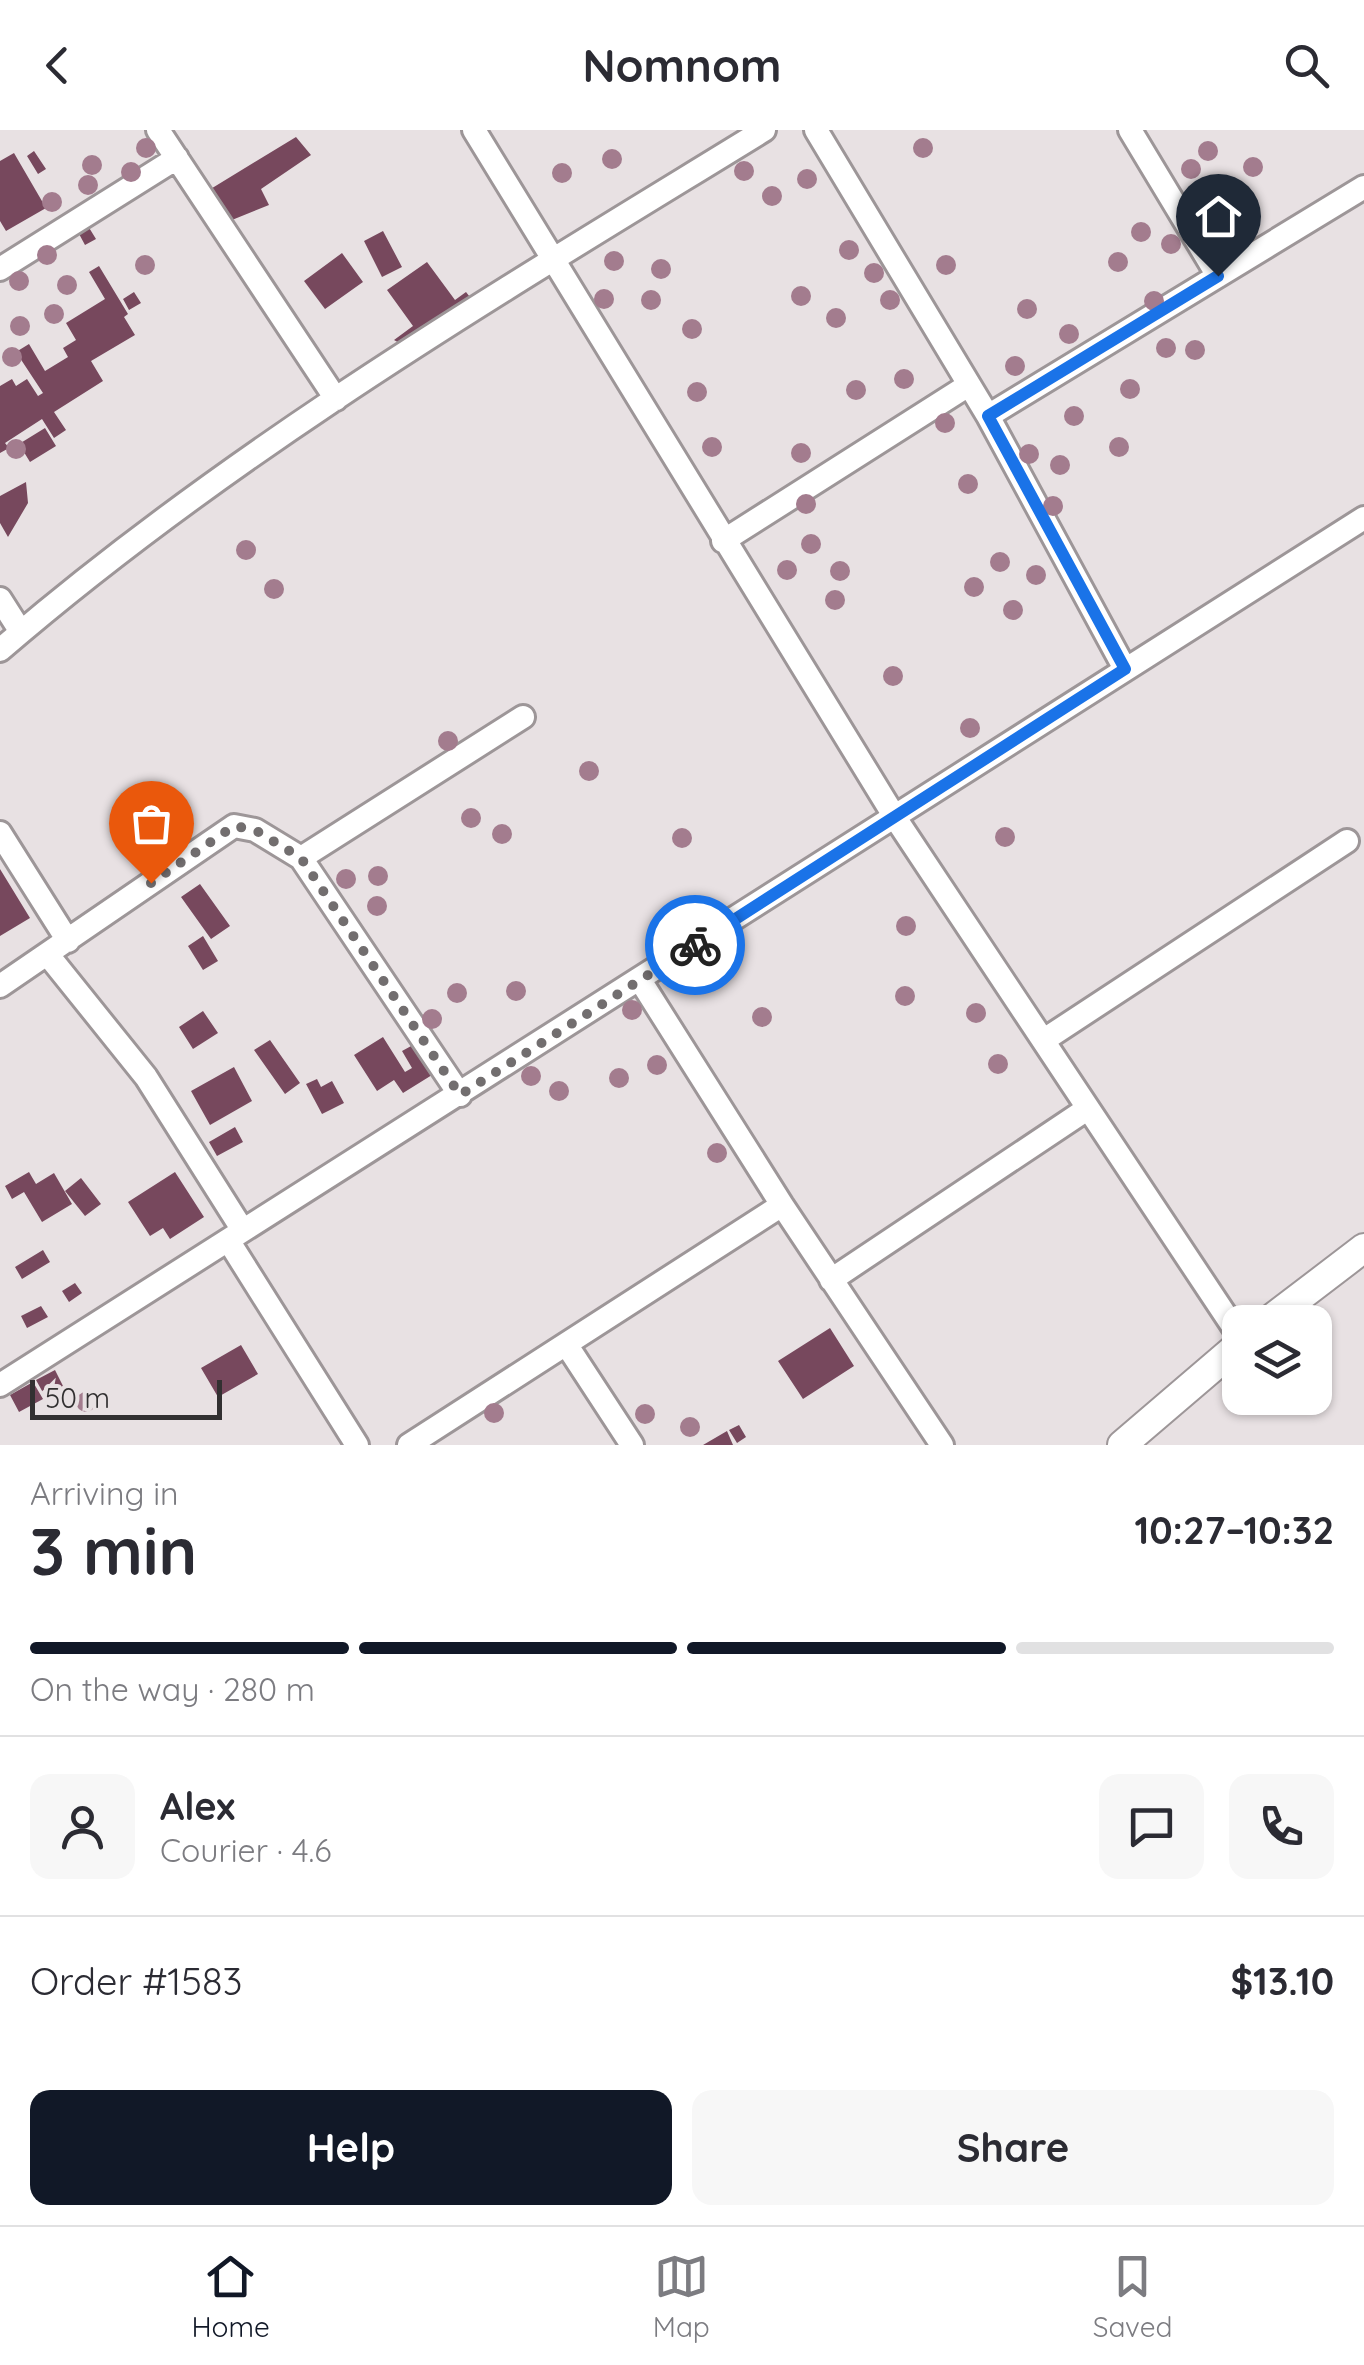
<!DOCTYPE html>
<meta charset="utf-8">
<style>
body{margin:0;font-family:Quicksand,sans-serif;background:#f7f7f7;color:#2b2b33;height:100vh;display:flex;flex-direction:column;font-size:38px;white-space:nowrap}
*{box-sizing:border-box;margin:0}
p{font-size:32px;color:#7c7c81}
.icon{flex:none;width:55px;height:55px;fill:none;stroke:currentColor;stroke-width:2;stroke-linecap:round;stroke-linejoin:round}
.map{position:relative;height:1315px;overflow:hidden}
.side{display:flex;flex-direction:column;background:#fff;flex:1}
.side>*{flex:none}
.fabs{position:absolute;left:1222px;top:1175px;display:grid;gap:20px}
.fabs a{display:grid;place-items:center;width:110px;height:110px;border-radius:20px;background:#fff;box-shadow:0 2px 8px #0004;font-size:50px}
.scale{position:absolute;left:30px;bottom:25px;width:192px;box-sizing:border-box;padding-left:10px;border:5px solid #323031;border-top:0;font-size:28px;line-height:35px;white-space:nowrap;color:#323031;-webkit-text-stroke:8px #e8e1e3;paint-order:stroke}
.pin{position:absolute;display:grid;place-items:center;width:85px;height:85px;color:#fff;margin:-102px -42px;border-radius:50% 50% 50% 0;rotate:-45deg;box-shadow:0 0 10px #0007}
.pin .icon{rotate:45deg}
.courier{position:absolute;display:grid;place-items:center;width:100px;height:100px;margin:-50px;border:8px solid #1a73e8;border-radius:50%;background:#fff;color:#222;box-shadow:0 2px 12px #0007}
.head em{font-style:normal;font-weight:700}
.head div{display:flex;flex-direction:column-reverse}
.head{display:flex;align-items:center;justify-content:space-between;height:170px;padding:0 30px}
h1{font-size:65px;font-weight:700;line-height:75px}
.bar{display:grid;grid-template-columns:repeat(4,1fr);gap:15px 10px;align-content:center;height:120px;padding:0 30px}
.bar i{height:12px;border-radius:8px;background:#e1e1e2}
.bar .selected{background:#111827}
.bar p{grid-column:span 4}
.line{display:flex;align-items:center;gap:25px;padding:0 30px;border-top:2px solid #e1e1e2}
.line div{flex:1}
.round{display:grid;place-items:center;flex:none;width:105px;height:105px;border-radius:20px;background:#f7f7f7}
.cta{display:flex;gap:20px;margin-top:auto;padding:20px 30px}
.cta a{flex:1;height:115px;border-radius:20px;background:#111827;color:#fff;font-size:40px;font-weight:700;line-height:115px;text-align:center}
.cta a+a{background:#f7f7f7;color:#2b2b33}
header{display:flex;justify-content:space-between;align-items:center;height:130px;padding:0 30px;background:#fff;font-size:45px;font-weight:700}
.tabs{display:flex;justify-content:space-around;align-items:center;height:140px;border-top:2px solid #e1e1e2;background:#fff;font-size:28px;color:#7c7c81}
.tabs a{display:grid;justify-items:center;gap:5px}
.tabs .selected{color:#111827}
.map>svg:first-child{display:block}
</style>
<header><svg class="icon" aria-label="back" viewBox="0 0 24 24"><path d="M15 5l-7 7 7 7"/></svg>Nomnom<svg class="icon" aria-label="search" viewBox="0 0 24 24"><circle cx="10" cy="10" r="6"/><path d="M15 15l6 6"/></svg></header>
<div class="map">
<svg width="1364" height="1315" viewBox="0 0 1364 1315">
<rect width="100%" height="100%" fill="#e8e1e3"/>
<path fill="#77485d" d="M296,7L311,25L261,59L269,75L227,92L209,60Z
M34,21L46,39L38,44L27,26Z
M14,23L46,78L6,101L0,91V31Z
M88,96L96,109L85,115L78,102Z
M383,101L402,137L382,147L364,111Z
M342,123L363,152L325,179L304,151Z
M427,132L455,170L466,162L473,171L408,218L394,210L413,196L387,160Z
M99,136L128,184L124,187L135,205L91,231L103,251L54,282L66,300L54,308L42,289L5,313L9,318L0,323V256L12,249L16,256L27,249L38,266L43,263L16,222L29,214L45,241L68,227L63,218L76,210L66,193L105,169L89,142Z
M134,162L141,173L129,180L123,169Z
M45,298L56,316L30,332L19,314Z
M26,352L28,373L8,407L0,393V366Z
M0,739L30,788L0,806Z
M200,754L230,796L211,809L181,767Z
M203,806L218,831L203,840L188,816Z
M203,881L218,903L193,919L179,897Z
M383,907L405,942L412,938L402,921L413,915L432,945L403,963L394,950L377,961L354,925Z
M270,910L300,953L285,964L254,920Z
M234,937L252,971L210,995L191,961Z
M317,949L321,957L332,951L344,973L322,984L306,954Z
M235,997L243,1012L217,1026L209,1012Z
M29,1042L36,1054L54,1043L72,1074L42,1092L24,1062L12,1069L5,1056Z
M175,1042L204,1087L170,1109L163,1098L150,1106L128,1072Z
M81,1048L101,1074L85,1086L65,1061Z
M43,1120L50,1132L22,1149L15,1137Z
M75,1153L82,1163L69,1172L62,1161Z
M41,1176L48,1187L27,1198L21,1186Z
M830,1198L854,1236L803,1269L778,1231Z
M241,1215L258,1244L218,1267L201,1238Z
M55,1240L64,1258L46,1268L36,1250Z
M33,1252L43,1269L19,1282L10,1265Z
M739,1295L746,1307L737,1313L729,1300Z
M727,1301L733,1315H703Z"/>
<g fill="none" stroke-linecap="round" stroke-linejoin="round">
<g stroke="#9d9698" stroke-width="28">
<path id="minor" d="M158,0L336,269
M474,0L896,689L1240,1207
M816,0L988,286L1125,539
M1130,0L1218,146
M0,139L177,28
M988,286L1364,57
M723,411L967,256
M0,469L21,502
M0,520C233,319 502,161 764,0
M0,703L68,811
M301,728L523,587
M48,825L146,947L242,1099
M640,850L782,1075L942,1315
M0,856L234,696L255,700L301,728L460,965
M1044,910L1347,711
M228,1110L357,1315
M831,1150L1087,979
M566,1214L632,1315
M0,1255L1364,388
M409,1315L782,1075"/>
</g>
<g stroke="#9d9698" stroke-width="32">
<path id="tertiary" d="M1267,1192L1364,1118
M1122,1315L1240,1214"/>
</g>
<use href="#minor" stroke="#fff" stroke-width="22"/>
<use href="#tertiary" stroke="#fff" stroke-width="28"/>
</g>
<g fill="#a37c8e">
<circle cx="146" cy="18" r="10"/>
<circle cx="923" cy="18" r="10"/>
<circle cx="1208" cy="21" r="10"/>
<circle cx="612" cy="29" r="10"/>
<circle cx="92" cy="35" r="10"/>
<circle cx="1253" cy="37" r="10"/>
<circle cx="1191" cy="39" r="10"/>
<circle cx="744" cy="41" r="10"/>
<circle cx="131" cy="42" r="10"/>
<circle cx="562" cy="43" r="10"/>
<circle cx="807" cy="49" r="10"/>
<circle cx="88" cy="55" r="10"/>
<circle cx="772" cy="66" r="10"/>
<circle cx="52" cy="72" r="10"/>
<circle cx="1241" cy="89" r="10"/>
<circle cx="1141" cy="102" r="10"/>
<circle cx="1215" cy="102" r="10"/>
<circle cx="1171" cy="114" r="10"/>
<circle cx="849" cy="120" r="10"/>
<circle cx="47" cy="125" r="10"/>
<circle cx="614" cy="131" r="10"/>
<circle cx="1118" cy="132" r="10"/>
<circle cx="145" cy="135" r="10"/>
<circle cx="946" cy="135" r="10"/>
<circle cx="661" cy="139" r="10"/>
<circle cx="874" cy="143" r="10"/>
<circle cx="19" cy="151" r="10"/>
<circle cx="67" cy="155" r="10"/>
<circle cx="801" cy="166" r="10"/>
<circle cx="604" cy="169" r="10"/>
<circle cx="651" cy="170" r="10"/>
<circle cx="890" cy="170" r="10"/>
<circle cx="1154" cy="171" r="10"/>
<circle cx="1027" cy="179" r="10"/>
<circle cx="54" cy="184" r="10"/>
<circle cx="836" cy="188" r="10"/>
<circle cx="20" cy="196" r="10"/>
<circle cx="692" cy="199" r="10"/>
<circle cx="1069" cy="204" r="10"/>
<circle cx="1166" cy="218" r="10"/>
<circle cx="1195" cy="220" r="10"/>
<circle cx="12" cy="227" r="10"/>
<circle cx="1015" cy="236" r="10"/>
<circle cx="904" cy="249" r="10"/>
<circle cx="1130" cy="259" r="10"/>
<circle cx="856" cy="260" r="10"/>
<circle cx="697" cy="262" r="10"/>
<circle cx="1074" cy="286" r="10"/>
<circle cx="945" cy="293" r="10"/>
<circle cx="712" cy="317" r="10"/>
<circle cx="1119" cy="317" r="10"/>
<circle cx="16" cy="319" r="10"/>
<circle cx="801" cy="323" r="10"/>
<circle cx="1029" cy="324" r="10"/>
<circle cx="1060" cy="335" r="10"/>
<circle cx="968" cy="354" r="10"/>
<circle cx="806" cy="374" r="10"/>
<circle cx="1053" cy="376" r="10"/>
<circle cx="811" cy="414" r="10"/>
<circle cx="246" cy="420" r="10"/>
<circle cx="1000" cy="432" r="10"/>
<circle cx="787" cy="440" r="10"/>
<circle cx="840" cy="441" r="10"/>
<circle cx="1036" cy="445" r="10"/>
<circle cx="974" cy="457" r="10"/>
<circle cx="274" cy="459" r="10"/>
<circle cx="835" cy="470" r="10"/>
<circle cx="1013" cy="480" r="10"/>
<circle cx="893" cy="546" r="10"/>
<circle cx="970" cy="598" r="10"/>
<circle cx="448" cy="611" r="10"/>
<circle cx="589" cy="641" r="10"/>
<circle cx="471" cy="688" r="10"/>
<circle cx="502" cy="704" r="10"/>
<circle cx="1005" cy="707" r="10"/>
<circle cx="682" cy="708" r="10"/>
<circle cx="378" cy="746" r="10"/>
<circle cx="346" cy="749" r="10"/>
<circle cx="377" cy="776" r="10"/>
<circle cx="906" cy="796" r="10"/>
<circle cx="710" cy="820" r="10"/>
<circle cx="516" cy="861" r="10"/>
<circle cx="457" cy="863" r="10"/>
<circle cx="905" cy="866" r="10"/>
<circle cx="632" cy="880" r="10"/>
<circle cx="976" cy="883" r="10"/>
<circle cx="762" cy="887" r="10"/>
<circle cx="432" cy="889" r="10"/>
<circle cx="998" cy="934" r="10"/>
<circle cx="657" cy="935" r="10"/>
<circle cx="531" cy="946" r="10"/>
<circle cx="619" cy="948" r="10"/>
<circle cx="559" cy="961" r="10"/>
<circle cx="717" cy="1023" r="10"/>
<circle cx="86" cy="1272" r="10"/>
<circle cx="494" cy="1283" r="10"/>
<circle cx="645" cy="1284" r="10"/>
<circle cx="690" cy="1297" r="10"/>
</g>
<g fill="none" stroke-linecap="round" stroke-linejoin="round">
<path stroke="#726e6f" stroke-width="10" stroke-dasharray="0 18" d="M151,753L234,696L255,700L301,728L460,965L695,815"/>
<path stroke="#1a73e8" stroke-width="12" d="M695,815L1125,539L988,286L1218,146"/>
</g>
</svg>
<div class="fabs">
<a><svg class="icon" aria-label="layers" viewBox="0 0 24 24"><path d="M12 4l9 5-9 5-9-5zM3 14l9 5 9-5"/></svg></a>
</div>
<div class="scale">50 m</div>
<div class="pin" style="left:151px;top:753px;background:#ea580c"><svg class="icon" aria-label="bag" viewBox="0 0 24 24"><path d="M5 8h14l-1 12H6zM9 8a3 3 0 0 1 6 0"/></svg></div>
<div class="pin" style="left:1218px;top:146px;background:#1f2937"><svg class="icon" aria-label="home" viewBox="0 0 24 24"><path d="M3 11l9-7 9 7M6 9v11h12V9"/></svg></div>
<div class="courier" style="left:695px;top:815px"><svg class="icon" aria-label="bike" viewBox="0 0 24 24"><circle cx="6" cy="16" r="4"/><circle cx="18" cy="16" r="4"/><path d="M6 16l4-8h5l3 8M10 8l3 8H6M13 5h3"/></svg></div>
</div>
<section class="side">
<div class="head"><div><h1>3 min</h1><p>Arriving in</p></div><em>10:27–10:32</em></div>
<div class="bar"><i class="selected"></i><i class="selected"></i><i class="selected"></i><i></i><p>On the way · 280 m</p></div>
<div class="line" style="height:180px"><a class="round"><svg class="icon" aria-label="person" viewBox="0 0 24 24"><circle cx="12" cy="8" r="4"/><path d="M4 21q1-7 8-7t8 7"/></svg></a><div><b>Alex</b><p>Courier · 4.6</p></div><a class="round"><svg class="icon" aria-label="chat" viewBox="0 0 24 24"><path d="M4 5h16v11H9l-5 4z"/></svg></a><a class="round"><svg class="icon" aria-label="phone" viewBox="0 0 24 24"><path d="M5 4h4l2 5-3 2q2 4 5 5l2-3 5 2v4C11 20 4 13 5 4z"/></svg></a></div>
<div class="line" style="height:130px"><div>Order #1583</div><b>$13.10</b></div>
<div class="cta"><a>Help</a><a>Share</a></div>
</section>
<nav class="tabs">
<a class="selected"><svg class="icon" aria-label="home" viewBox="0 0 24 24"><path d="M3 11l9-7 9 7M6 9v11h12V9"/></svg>Home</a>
<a><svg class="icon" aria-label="map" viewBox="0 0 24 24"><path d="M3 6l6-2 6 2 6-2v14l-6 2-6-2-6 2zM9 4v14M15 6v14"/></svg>Map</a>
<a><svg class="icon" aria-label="saved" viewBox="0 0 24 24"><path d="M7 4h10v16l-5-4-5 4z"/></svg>Saved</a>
</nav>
